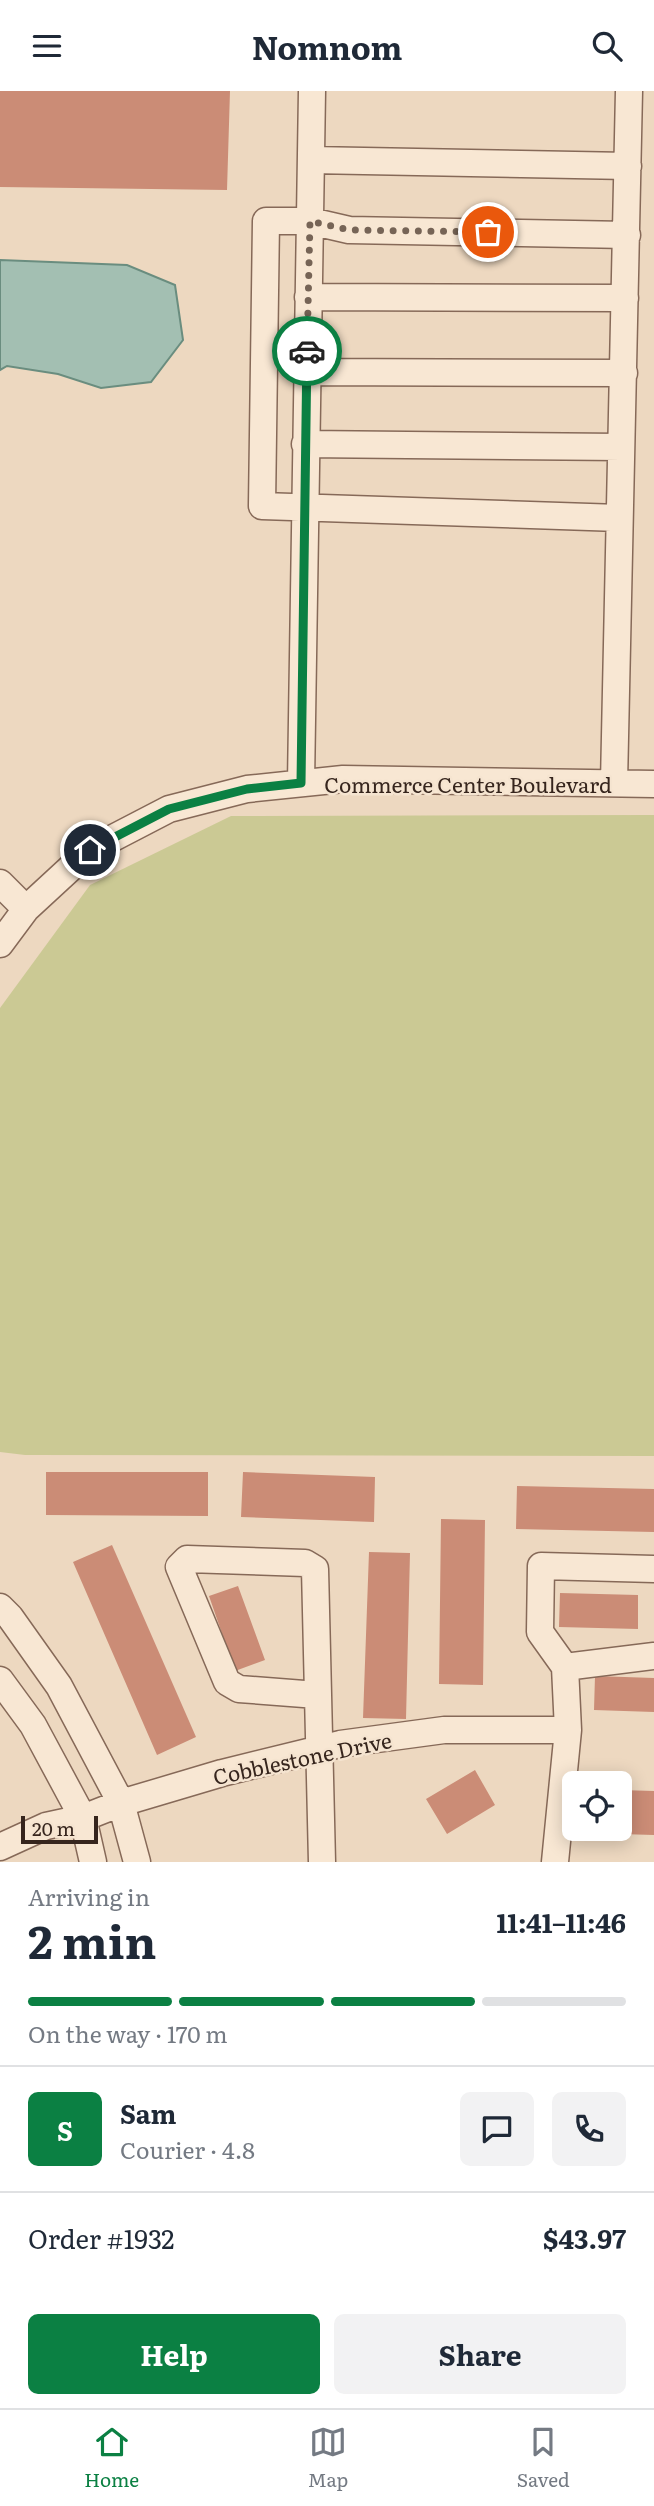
<!DOCTYPE html>
<meta charset="utf-8">
<style>
body{margin:0;font-family:Literata,serif;background:#f2f2f3;color:#1f2937;height:100vh;display:flex;flex-direction:column;font-size:26px;white-space:nowrap}
*{box-sizing:border-box;margin:0}
p{font-size:23px;color:#747a83}
.icon{flex:none;width:38px;height:38px;fill:none;stroke:currentColor;stroke-width:2;stroke-linecap:round;stroke-linejoin:round}
.map{position:relative;height:1771px;overflow:hidden}
.panel{display:flex;flex-direction:column;background:#fff;flex:1}
.panel>*{flex:none}
.controls{position:absolute;left:562px;top:1680px;display:grid;gap:14px}
.controls a{display:grid;place-items:center;width:70px;height:70px;border-radius:10px;background:#fff;box-shadow:0 4px 18px #0003;font-size:35px}
.scale{position:absolute;left:21px;bottom:18px;width:77px;box-sizing:border-box;padding-left:7px;border:4px solid #36251d;border-top:0;font-size:19px;line-height:24px;white-space:nowrap;color:#36251d;-webkit-text-stroke:5px #f5e4d0;paint-order:stroke}
.pin{position:absolute;display:grid;place-items:center;width:60px;height:60px;color:#fff;margin:-30px;border:4px solid #fff;border-radius:50%;box-shadow:0 2px 7px #0007}
.courier{position:absolute;display:grid;place-items:center;width:70px;height:70px;margin:-35px;border:5px solid #0b8043;border-radius:50%;background:#fff;color:#222;box-shadow:0 2px 9px #0007}
.summary em{font-style:normal;font-weight:700}
.summary div{display:flex;flex-direction:column-reverse}
.summary{display:flex;align-items:center;justify-content:space-between;height:119px;padding:0 28px}
h1{font-size:46px;font-weight:700;line-height:52px}
.bar{display:grid;grid-template-columns:repeat(4,1fr);gap:10px 7px;align-content:center;height:84px;padding:0 28px}
.bar i{height:9px;border-radius:5px;background:#e0e1e3}
.bar .on{background:#0b8043}
.bar p{grid-column:span 4}
.line{display:flex;align-items:center;gap:18px;padding:0 28px;border-top:2px solid #e0e1e3}
.line div{flex:1}
.round{display:grid;place-items:center;flex:none;width:74px;height:74px;border-radius:10px;background:#f2f2f3}
.primary-button{display:flex;gap:14px;margin-top:auto;padding:14px 28px}
.primary-button a{flex:1;height:80px;border-radius:10px;background:#0b8043;color:#fff;font-size:28px;font-weight:700;line-height:80px;text-align:center}
.primary-button a+a{background:#f2f2f3;color:#1f2937}
header{display:flex;justify-content:space-between;align-items:center;height:91px;padding:0 28px;background:#fff;font-size:32px;font-weight:700}
.menu{display:flex;justify-content:space-around;align-items:center;height:98px;border-top:2px solid #e0e1e3;background:#fff;font-size:19px;color:#747a83}
.menu a{display:grid;justify-items:center;gap:4px}
.menu .on{color:#0b8043}
.map>svg:first-child{display:block}
</style>
<header><svg class="icon" aria-label="menu" viewBox="0 0 24 24"><path d="M4 6h16M4 12h16M4 18h16"/></svg>Nomnom<svg class="icon" aria-label="search" viewBox="0 0 24 24"><circle cx="10" cy="10" r="6"/><path d="M15 15l6 6"/></svg></header>
<div class="map">
<svg width="654" height="1771" viewBox="0 0 654 1771">
<rect width="100%" height="100%" fill="#edd8c0"/>
<path fill="#cbc994" d="M654,724V1365L25,1364L0,1361V917L90,794L231,725Z"/>
<path fill="#a3bfb2" stroke="#6a8d7f" stroke-width="2" d="M0,169L127,174L175,194L183,249L151,291L101,297L58,283L7,275L0,279Z"/>
<path fill="#cb8c76" d="M0,0H230L227,99L0,96Z
M46,1381H208V1425L46,1424Z
M243,1381L375,1386L374,1431L241,1426Z
M517,1395L654,1398V1441L516,1438Z
M441,1428L485,1429L483,1594L439,1593Z
M112,1454L196,1646L157,1664L73,1471Z
M369,1461L410,1462L406,1628L363,1627Z
M238,1495L265,1569L235,1580L209,1505Z
M560,1502L638,1504V1538L559,1536Z
M595,1585L654,1587V1621L594,1619Z
M475,1679L495,1714L447,1743L426,1708Z
M620,1699L654,1700V1744L586,1742V1738H620Z"/>
<g fill="none" stroke-linecap="round" stroke-linejoin="round">
<g stroke="#866958" stroke-width="29">
<path id="minor" d="M311,69L628,75
M308,206L625,207
M307,281L624,282
M305,353L621,356
M619,427L262,415L266,130H310L349,139L627,144
M301,692L312,0
M614,692L629,0
M0,792L26,818
M0,853L26,818L90,759L169,718L247,698L343,688L654,693
M0,1516L10,1526L59,1595L121,1712L137,1771
M565,1576L654,1565
M0,1589L33,1634L83,1727L93,1771
M317,1604L239,1598L227,1591L179,1476L187,1468L305,1472L315,1478L322,1771
M0,1756L46,1735L83,1727L121,1712L222,1682L340,1653L444,1639H568
M555,1771L568,1639L565,1576L540,1541L541,1475L654,1478"/>
</g>
<use href="#minor" stroke="#f8e7d3" stroke-width="26"/>
</g>
<g fill="none" stroke-linecap="round" stroke-linejoin="round">
<path stroke="#766456" stroke-width="7" stroke-dasharray="0 12.6" d="M307,260L310,130L349,139L488,141"/>
<path stroke="#0b8043" stroke-width="9" d="M90,759L169,718L247,698L301,692L307,260"/>
</g>
<g text-anchor="middle" dominant-baseline="central" stroke-width="5" stroke-linejoin="round" paint-order="stroke">
<g font-size="21" fill="#36251d" stroke="#f5e4d0">
<text x="468" y="692">Commerce Center Boulevard</text>
<text transform="translate(302 1666) rotate(-12)">Cobblestone Drive</text>
</g>
</g>
</svg>
<div class="controls">
<a><svg class="icon" aria-label="locate" viewBox="0 0 24 24"><circle cx="12" cy="12" r="6"/><path d="M12 2v4M12 18v4M2 12h4M18 12h4"/></svg></a>
</div>
<div class="scale">20 m</div>
<div class="pin" style="left:488px;top:141px;background:#ea580c"><svg class="icon" aria-label="bag" viewBox="0 0 24 24"><path d="M5 8h14l-1 12H6zM9 8a3 3 0 0 1 6 0"/></svg></div>
<div class="pin" style="left:90px;top:759px;background:#1f2937"><svg class="icon" aria-label="home" viewBox="0 0 24 24"><path d="M3 11l9-7 9 7M6 9v11h12V9"/></svg></div>
<div class="courier" style="left:307px;top:260px"><svg class="icon" aria-label="car" viewBox="0 0 24 24"><path d="M5 17H2v-5l4-1 3-4h7l3 4 3 1v5h-3M9 17h6M6 11h13"/><circle cx="7" cy="17" r="2"/><circle cx="17" cy="17" r="2"/></svg></div>
</div>
<section class="panel">
<div class="summary"><div><h1>2 min</h1><p>Arriving in</p></div><em>11:41–11:46</em></div>
<div class="bar"><i class="on"></i><i class="on"></i><i class="on"></i><i></i><p>On the way · 170 m</p></div>
<div class="line" style="height:126px"><b class="round" style="background:#0b8043;color:#fff">S</b><div><b>Sam</b><p>Courier · 4.8</p></div><a class="round"><svg class="icon" aria-label="chat" viewBox="0 0 24 24"><path d="M4 5h16v11H9l-5 4z"/></svg></a><a class="round"><svg class="icon" aria-label="phone" viewBox="0 0 24 24"><path d="M5 4h4l2 5-3 2q2 4 5 5l2-3 5 2v4C11 20 4 13 5 4z"/></svg></a></div>
<div class="line" style="height:91px"><div>Order #1932</div><b>$43.97</b></div>
<div class="primary-button"><a>Help</a><a>Share</a></div>
</section>
<nav class="menu">
<a class="on"><svg class="icon" aria-label="home" viewBox="0 0 24 24"><path d="M3 11l9-7 9 7M6 9v11h12V9"/></svg>Home</a>
<a><svg class="icon" aria-label="map" viewBox="0 0 24 24"><path d="M3 6l6-2 6 2 6-2v14l-6 2-6-2-6 2zM9 4v14M15 6v14"/></svg>Map</a>
<a><svg class="icon" aria-label="saved" viewBox="0 0 24 24"><path d="M7 4h10v16l-5-4-5 4z"/></svg>Saved</a>
</nav>
